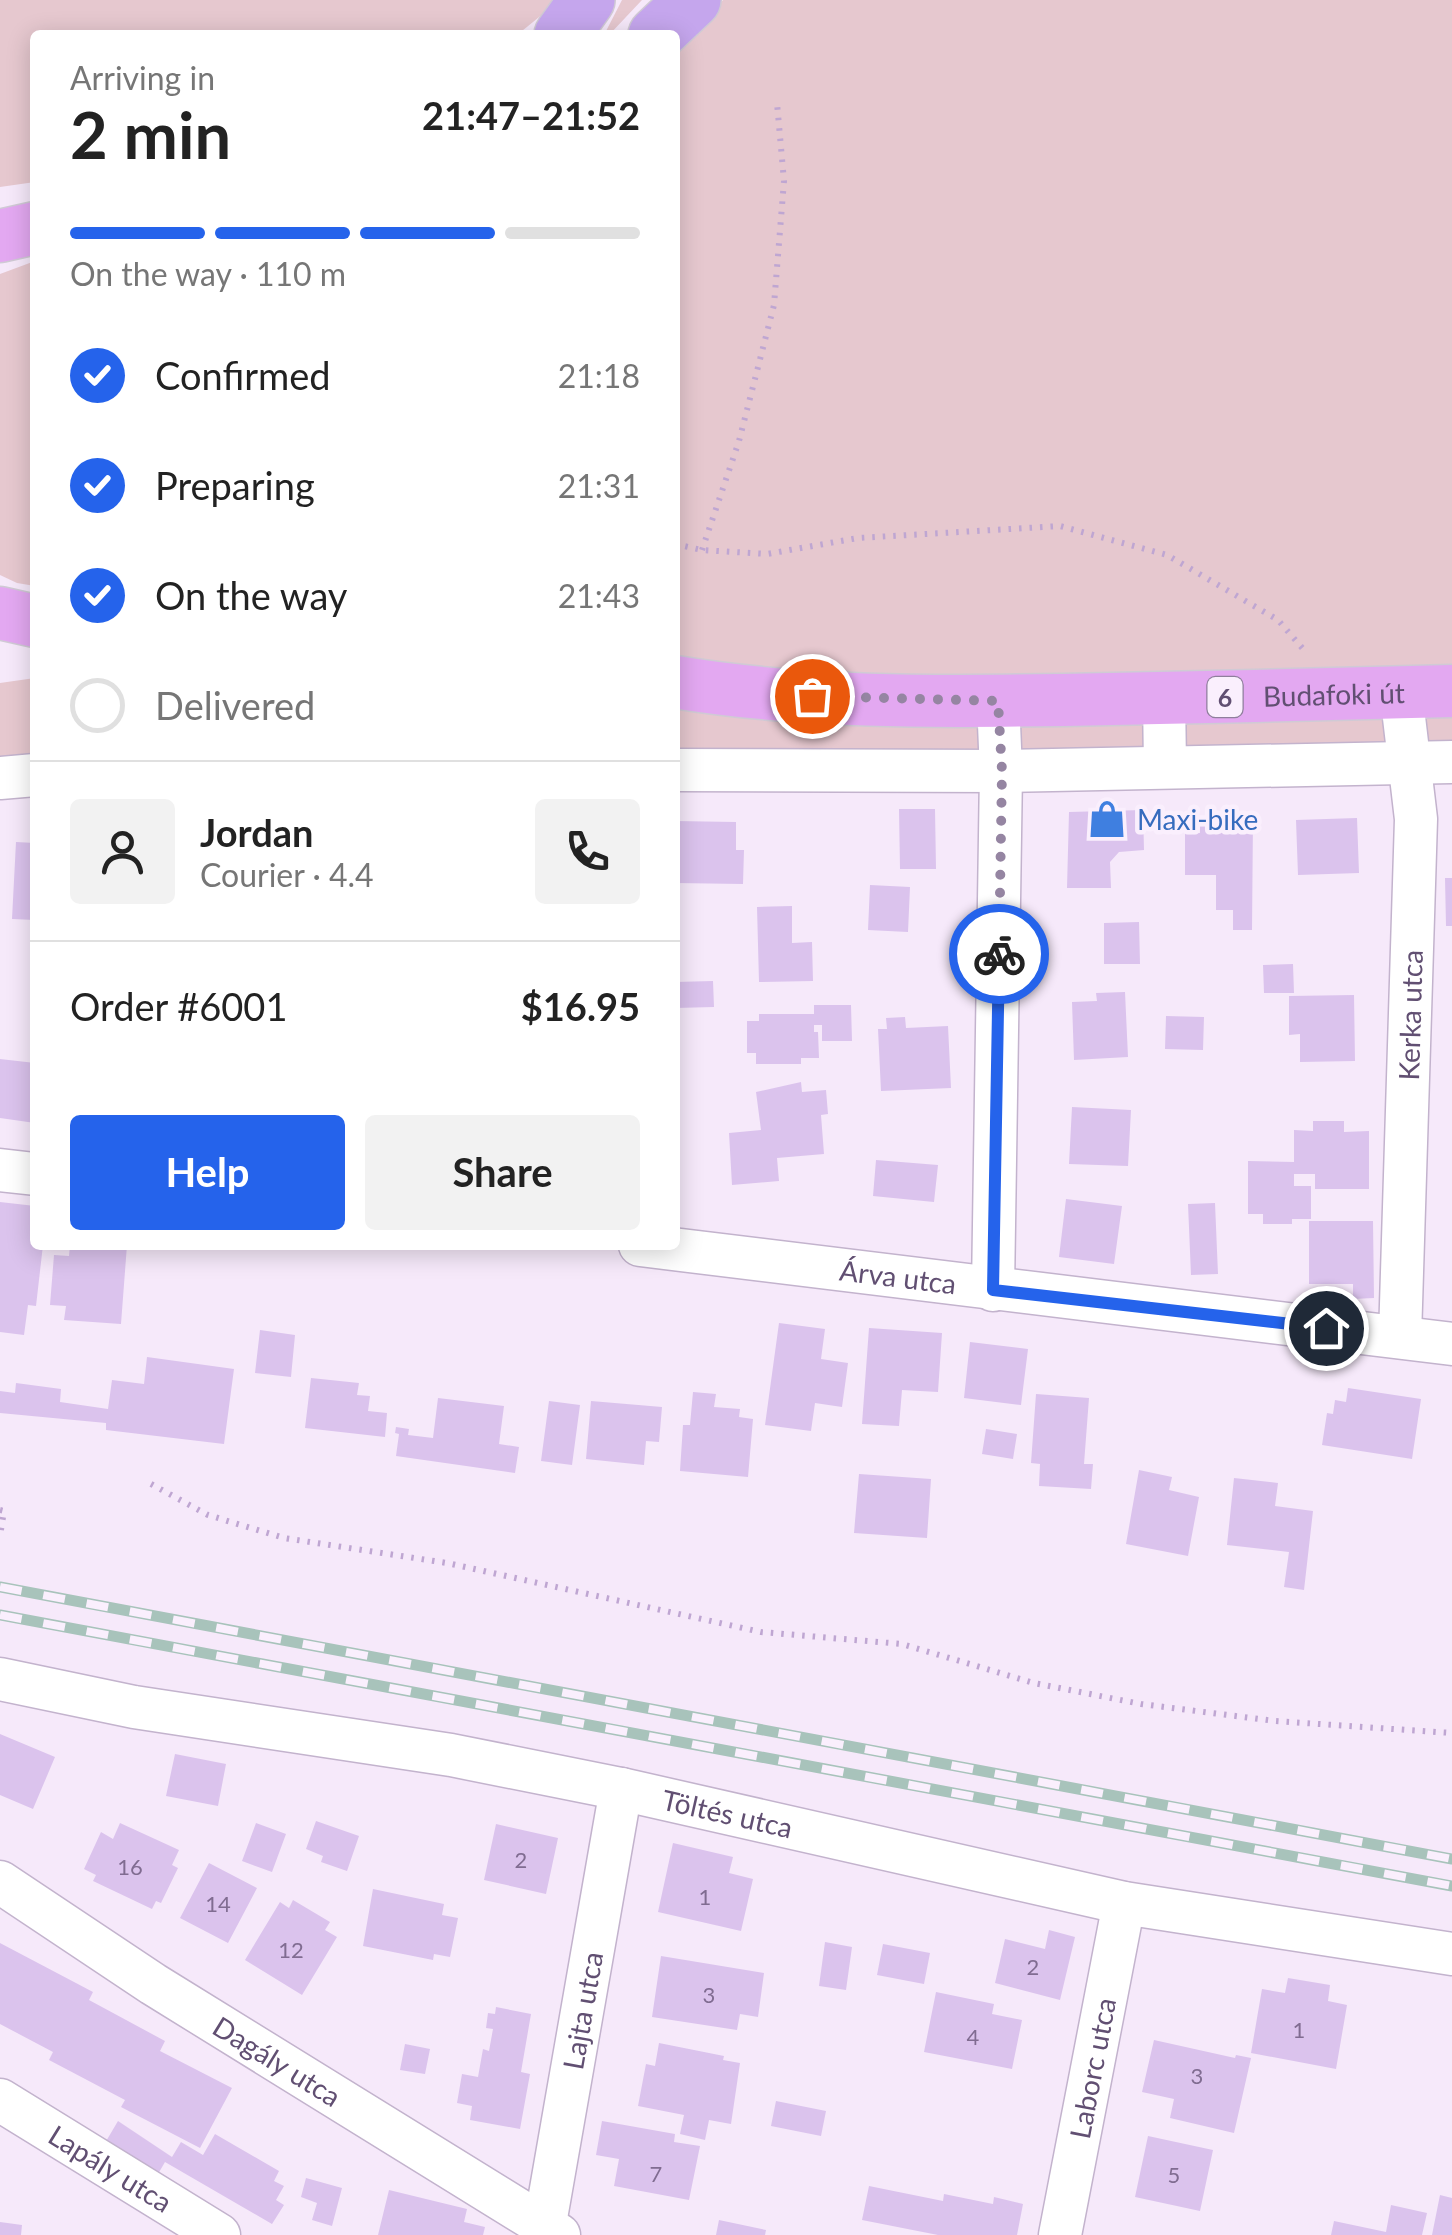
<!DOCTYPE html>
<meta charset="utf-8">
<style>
body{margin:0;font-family:Lato,sans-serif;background:#f2f2f2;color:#222;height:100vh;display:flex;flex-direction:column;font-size:38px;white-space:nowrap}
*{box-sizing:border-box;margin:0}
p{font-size:32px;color:#767676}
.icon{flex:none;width:55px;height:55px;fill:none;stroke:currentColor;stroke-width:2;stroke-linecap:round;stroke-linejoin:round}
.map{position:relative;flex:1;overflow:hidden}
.drawer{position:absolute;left:30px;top:30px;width:650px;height:1220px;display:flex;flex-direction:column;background:#fff;border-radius:10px;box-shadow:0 5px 25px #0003}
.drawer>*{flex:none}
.pin{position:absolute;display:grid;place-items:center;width:85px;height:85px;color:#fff;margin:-42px;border:5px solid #fff;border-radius:50%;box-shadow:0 2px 10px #0007}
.courier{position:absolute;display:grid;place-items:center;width:100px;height:100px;margin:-50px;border:8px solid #2563eb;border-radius:50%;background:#fff;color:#222;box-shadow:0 2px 12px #0007}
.headline em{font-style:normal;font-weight:700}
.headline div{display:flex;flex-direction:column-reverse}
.headline{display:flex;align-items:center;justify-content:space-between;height:170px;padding:0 40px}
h1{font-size:65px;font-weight:700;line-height:75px}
.bar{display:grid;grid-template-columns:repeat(4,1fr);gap:15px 10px;align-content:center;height:120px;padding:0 40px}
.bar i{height:12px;border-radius:8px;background:#e0e0e0}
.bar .on{background:#2563eb}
.bar p{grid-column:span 4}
.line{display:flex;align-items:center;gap:25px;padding:0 40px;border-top:2px solid #e0e0e0}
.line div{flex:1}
.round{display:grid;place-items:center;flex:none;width:105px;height:105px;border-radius:10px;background:#f2f2f2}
ol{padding:0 40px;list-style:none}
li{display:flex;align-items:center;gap:30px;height:110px}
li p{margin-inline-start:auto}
li .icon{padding:10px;border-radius:50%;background:#2563eb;color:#fff;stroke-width:4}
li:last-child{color:#767676}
li i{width:55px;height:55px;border:5px solid #e0e0e0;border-radius:50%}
.cta{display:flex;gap:20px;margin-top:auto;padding:20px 40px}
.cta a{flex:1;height:115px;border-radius:10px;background:#2563eb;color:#fff;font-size:40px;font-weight:700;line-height:115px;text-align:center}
.cta a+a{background:#f2f2f2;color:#222}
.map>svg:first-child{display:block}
</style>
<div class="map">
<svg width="1452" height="2235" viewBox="0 0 1452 2235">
<rect width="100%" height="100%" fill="#f6e9fa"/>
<path fill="#e6c8cf" d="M0,0H553L549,9L517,35H35V182L0,187Z
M622,0H642L609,35H604Z
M723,0H1452V746L675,756V52Z
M35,261V586L17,583L0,575V274Z
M35,678V759L0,763V683Z"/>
<path fill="#dbc3ed" d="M899,809H935L936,869H900Z
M1143,810L1144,850L1119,852L1110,862L1111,888H1067L1069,812Z
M1200,817H1253L1252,930H1233V910H1216V875H1185V833H1200Z
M1357,818L1359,873L1298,875L1296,820Z
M675,821L736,822V850H744L743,884L675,883Z
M16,842L35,843V920L12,919Z
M1445,878H1452V926H1446Z
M870,885L910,887L908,932L868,930Z
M792,906V943L812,942L813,981L759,982L757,907Z
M1139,922L1140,964H1104V923Z
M1293,964L1294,993H1264L1263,965Z
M713,981L714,1007L675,1008V982Z
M1125,992L1128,1057L1074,1060L1072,1002L1097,1001L1096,993Z
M1354,995L1355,1061L1300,1062V1034L1289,1035V996Z
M814,1005H851L852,1041H822V1025H814V1032H818L819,1058H801V1064H756V1053H747V1021H759V1014H814Z
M1166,1016L1204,1017L1203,1050L1165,1049Z
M905,1017L906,1028L948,1026L951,1088L881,1091L878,1029H887L886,1018Z
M0,1059L35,1063V1123L0,1118Z
M801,1082L802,1092L826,1090L828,1114L821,1115L824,1154L777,1158L779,1181L732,1185L729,1133L761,1130L756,1092Z
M1072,1107L1131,1110L1128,1166L1069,1164Z
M1313,1121H1344V1132L1369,1131V1189H1315V1174H1294V1186H1311V1219H1292V1224H1263V1214H1248V1161L1294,1162V1130L1313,1131Z
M876,1160L938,1165L934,1202L873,1196Z
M1066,1199L1122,1206L1114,1264L1059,1257Z
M0,1202L35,1206V1245H43L36,1306L28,1305L24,1335L0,1332Z
M1215,1203L1218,1274L1191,1275L1188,1204Z
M1309,1221H1373L1374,1298L1353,1299V1284H1309Z
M70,1245H127L121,1324L64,1320L66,1306L50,1305L54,1255L69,1256Z
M779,1323L825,1329L821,1359L848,1363L842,1407L815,1403L811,1431L765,1425Z
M869,1328L942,1333L938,1392L902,1390L899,1426L862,1424Z
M260,1330L295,1335L291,1377L255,1373Z
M970,1342L1028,1349L1021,1405L964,1398Z
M147,1357L234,1369L224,1444L106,1430V1423L0,1413V1391L15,1393L16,1383L61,1389L60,1402L108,1409L112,1380L144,1384Z
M311,1378L359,1383L357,1395L370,1396L368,1411L387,1413L385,1437L305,1428Z
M1348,1388L1421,1399L1412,1459L1322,1445L1327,1413L1333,1414L1335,1400L1346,1402Z
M693,1392L716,1394L714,1407L740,1409L739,1417L753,1419L748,1477L680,1471L683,1425H690Z
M1036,1394L1089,1398L1084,1464H1093L1091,1489L1039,1486L1040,1464L1031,1463Z
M438,1398L504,1406L499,1444L519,1447L515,1473L396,1456L399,1434L395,1433L396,1427L409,1429L408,1435L433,1438Z
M549,1401L580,1405L572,1465L541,1461Z
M591,1401L662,1407L659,1442L646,1441L644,1465L586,1459Z
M986,1429L1017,1434L1013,1459L982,1454Z
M1139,1470L1172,1477L1169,1490L1199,1497L1188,1556L1126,1544Z
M859,1474L931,1479L927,1538L854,1533Z
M1234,1478L1278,1483L1275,1506L1313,1511L1304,1590L1284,1587L1289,1552L1227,1545Z
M0,1734L55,1757L33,1809L0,1795Z
M175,1754L226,1764L218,1806L166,1796Z
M316,1821L359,1836L347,1871L321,1862L323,1856L306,1849Z
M120,1823L179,1850L172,1865L178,1868L161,1903L156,1901L152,1909L93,1881L96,1875L84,1869L101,1832L113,1839Z
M256,1823L286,1834L272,1872L242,1861Z
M496,1824L558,1838L546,1894L484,1880Z
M673,1843L733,1857L729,1873L753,1879L741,1931L658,1912Z
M209,1863L257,1888L228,1943L180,1918Z
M373,1889L444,1904L442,1915L458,1918L450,1957L434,1954L433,1960L363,1946Z
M293,1900L330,1922L325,1930L337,1937L302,1995L245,1960L280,1902L289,1908Z
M1049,1930L1075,1937L1060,2000L995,1983L1005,1939L1045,1949Z
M825,1942L852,1947L846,1990L819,1986Z
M0,1943L93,1992L89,2000L165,2041L160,2051L232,2088L200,2148L121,2107L125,2100L49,2060L53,2052L0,2024Z
M883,1944L930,1953L924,1984L877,1975Z
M661,1956L764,1973L758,2017L740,2014L737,2030L652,2017Z
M1288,1978L1330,1985L1328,2001L1347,2005L1336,2069L1251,2053L1262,1989L1285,1993Z
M936,1992L994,2004L992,2014L1022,2020L1012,2069L924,2052Z
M496,2007L531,2014L521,2072L530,2074L520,2129L470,2120L472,2106L457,2103L462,2074L478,2077L483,2049L489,2051L493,2029L486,2028L488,2013L495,2014Z
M1154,2040L1235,2058L1236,2055L1251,2058L1234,2133L1170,2118L1174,2099L1142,2092Z
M659,2043L724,2056L723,2060L740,2063L731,2124L709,2120L705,2140L680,2134L684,2115L638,2106L646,2064L655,2066Z
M405,2044L430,2049L425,2074L400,2070Z
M776,2101L826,2111L821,2136L771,2126Z
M118,2121L172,2157L181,2142L203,2155L215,2134L279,2171L274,2181L284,2186L276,2200L284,2205L272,2224L165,2162L158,2174L105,2143Z
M602,2121L675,2134L674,2142L700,2146L689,2200L614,2186L619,2159L596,2155Z
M1148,2136L1213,2150L1200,2211L1135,2197Z
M306,2178L342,2188L332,2226L312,2220L317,2203L301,2197Z
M869,2186L943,2201L944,2194L993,2204L994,2197L1023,2204L1017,2235H938L862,2220Z
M389,2190L467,2209L464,2222L485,2227L483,2235H378Z
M1440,2195L1452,2198V2235H1432Z
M1391,2205L1427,2213L1422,2235H1331L1334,2221L1386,2232Z
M719,2220L766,2230L765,2235H716Z
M0,2222L22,2225L21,2235H0Z"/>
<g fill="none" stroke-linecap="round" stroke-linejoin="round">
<g stroke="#c3b3cd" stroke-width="45">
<g id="minor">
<path d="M1164,698L1165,765"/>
<path d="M675,770L1001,771L1452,762"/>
<path d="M0,778L35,775"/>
<path d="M0,1170L35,1174"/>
<path id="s1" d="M640,1245L1452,1344"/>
<path d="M993,1290L1001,771L998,701"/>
<path id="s2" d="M1400,1337L1416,819L1401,692"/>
<path id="s3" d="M0,1679L134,1707L451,1755L621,1789L1124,1903L1452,1954"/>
<path id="s4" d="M0,1882L153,1984L559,2235"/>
<path id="s5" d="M0,2100L219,2235"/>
<path id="s6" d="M543,2235L621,1789"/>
<path id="s7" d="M1060,2235L1124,1903"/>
</g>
</g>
<g stroke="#d0cad5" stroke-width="55">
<g id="major">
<path d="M0,236L35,228"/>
<path d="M0,613L35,621"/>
<path id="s8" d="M675,682C803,703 934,702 1063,700C1193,698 1322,694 1452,691"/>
</g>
</g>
<g stroke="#d0cad5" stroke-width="58">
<path id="highway" d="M562,35L587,0
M656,35L693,0"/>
</g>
<path stroke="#bfa6d2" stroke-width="6" stroke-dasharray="2.5 8" stroke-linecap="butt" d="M675,544L702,550L767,554L858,538L1060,526L1167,555L1278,620L1304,650
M702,550L739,441L774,305L784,181L777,103
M151,1484L208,1515L284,1538L447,1563L761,1632L902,1644L1034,1683L1141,1704L1275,1721L1452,1733
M0,1510L4,1511L0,1536"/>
<use href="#minor" stroke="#fff" stroke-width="42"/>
<use href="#major" stroke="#e3a8f1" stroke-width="52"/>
<use href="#highway" stroke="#c5a6ed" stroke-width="55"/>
<g stroke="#a8c3bb" stroke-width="11">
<path id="rail" d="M0,1587L1452,1859
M0,1615L1452,1886"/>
</g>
<use href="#rail" stroke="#faeffd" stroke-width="8" stroke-dasharray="22" stroke-linecap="butt"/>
</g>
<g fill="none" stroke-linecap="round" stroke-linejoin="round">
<path stroke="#9585a2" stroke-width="10" stroke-dasharray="0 18" d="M812,696L998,701L1002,771L999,954"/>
<path stroke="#2563eb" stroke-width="12" d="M999,954L993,1290L1326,1328"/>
</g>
<defs>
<g id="shop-bare" transform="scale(3)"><path d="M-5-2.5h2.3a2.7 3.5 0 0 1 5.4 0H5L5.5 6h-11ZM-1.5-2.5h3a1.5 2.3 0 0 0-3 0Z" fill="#3f7fe0" stroke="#faeffd" stroke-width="2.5" paint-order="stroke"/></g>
</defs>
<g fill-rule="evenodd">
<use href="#shop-bare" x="1107" y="819"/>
</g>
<g text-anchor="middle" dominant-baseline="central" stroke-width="9" stroke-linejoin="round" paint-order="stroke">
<g font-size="22" fill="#806c91">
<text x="521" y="1859">2</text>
<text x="130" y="1866">16</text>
<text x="705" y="1896">1</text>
<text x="218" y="1903">14</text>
<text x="291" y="1949">12</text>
<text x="1033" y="1966">2</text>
<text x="709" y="1994">3</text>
<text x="1299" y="2029">1</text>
<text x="973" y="2036">4</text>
<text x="1197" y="2075">3</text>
<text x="656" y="2173">7</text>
<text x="1174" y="2174">5</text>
</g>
<rect fill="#faeffd" stroke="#8f7f9c" stroke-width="2.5" x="1207.5" y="677" width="35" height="40" rx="8"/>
<g font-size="25" font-weight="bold" fill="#614f72">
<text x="1225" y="697">6</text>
</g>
<g font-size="28" fill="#614f72" stroke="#faeffd">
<text stroke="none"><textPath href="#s8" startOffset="660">Budafoki út</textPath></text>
<text stroke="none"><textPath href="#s2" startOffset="322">Kerka utca</textPath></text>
<text stroke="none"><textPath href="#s1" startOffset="260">Árva utca</textPath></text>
<text stroke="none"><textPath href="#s3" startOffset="740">Töltés utca</textPath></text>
<text stroke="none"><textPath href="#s6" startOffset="228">Lajta utca</textPath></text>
<text stroke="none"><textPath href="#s4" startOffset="330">Dagály utca</textPath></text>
<text stroke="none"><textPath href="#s7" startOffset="170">Laborc utca</textPath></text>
<text stroke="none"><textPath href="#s5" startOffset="130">Lapály utca</textPath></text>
</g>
<g font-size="28" fill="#366cbe" stroke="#faeffd" text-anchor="start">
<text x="1137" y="819">Maxi-bike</text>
</g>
</g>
</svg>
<div class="pin" style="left:812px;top:696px;background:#ea580c"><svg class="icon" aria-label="bag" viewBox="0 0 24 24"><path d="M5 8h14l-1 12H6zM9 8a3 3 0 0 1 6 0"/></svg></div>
<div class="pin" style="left:1326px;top:1328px;background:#1f2937"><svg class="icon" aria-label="home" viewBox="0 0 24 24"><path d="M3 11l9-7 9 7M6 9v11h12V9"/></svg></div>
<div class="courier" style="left:999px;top:954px"><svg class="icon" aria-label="bike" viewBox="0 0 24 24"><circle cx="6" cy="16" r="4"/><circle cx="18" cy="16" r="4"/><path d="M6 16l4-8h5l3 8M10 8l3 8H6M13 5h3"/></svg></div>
<section class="drawer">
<div class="headline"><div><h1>2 min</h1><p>Arriving in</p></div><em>21:47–21:52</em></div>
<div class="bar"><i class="on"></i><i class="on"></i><i class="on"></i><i></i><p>On the way · 110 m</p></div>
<ol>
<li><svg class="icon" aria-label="check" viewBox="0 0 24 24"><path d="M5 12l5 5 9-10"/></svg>Confirmed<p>21:18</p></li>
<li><svg class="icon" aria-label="check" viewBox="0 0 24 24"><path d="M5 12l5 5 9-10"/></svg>Preparing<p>21:31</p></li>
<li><svg class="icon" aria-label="check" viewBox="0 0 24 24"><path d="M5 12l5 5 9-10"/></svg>On the way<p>21:43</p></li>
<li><i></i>Delivered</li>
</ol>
<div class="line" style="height:180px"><a class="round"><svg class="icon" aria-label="person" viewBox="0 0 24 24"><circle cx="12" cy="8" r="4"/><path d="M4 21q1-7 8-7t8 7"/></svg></a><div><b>Jordan</b><p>Courier · 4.4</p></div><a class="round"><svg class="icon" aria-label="phone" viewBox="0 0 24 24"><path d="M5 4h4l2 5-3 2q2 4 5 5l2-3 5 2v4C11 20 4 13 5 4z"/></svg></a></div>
<div class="line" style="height:130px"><div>Order #6001</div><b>$16.95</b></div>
<div class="cta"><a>Help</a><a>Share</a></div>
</section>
</div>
